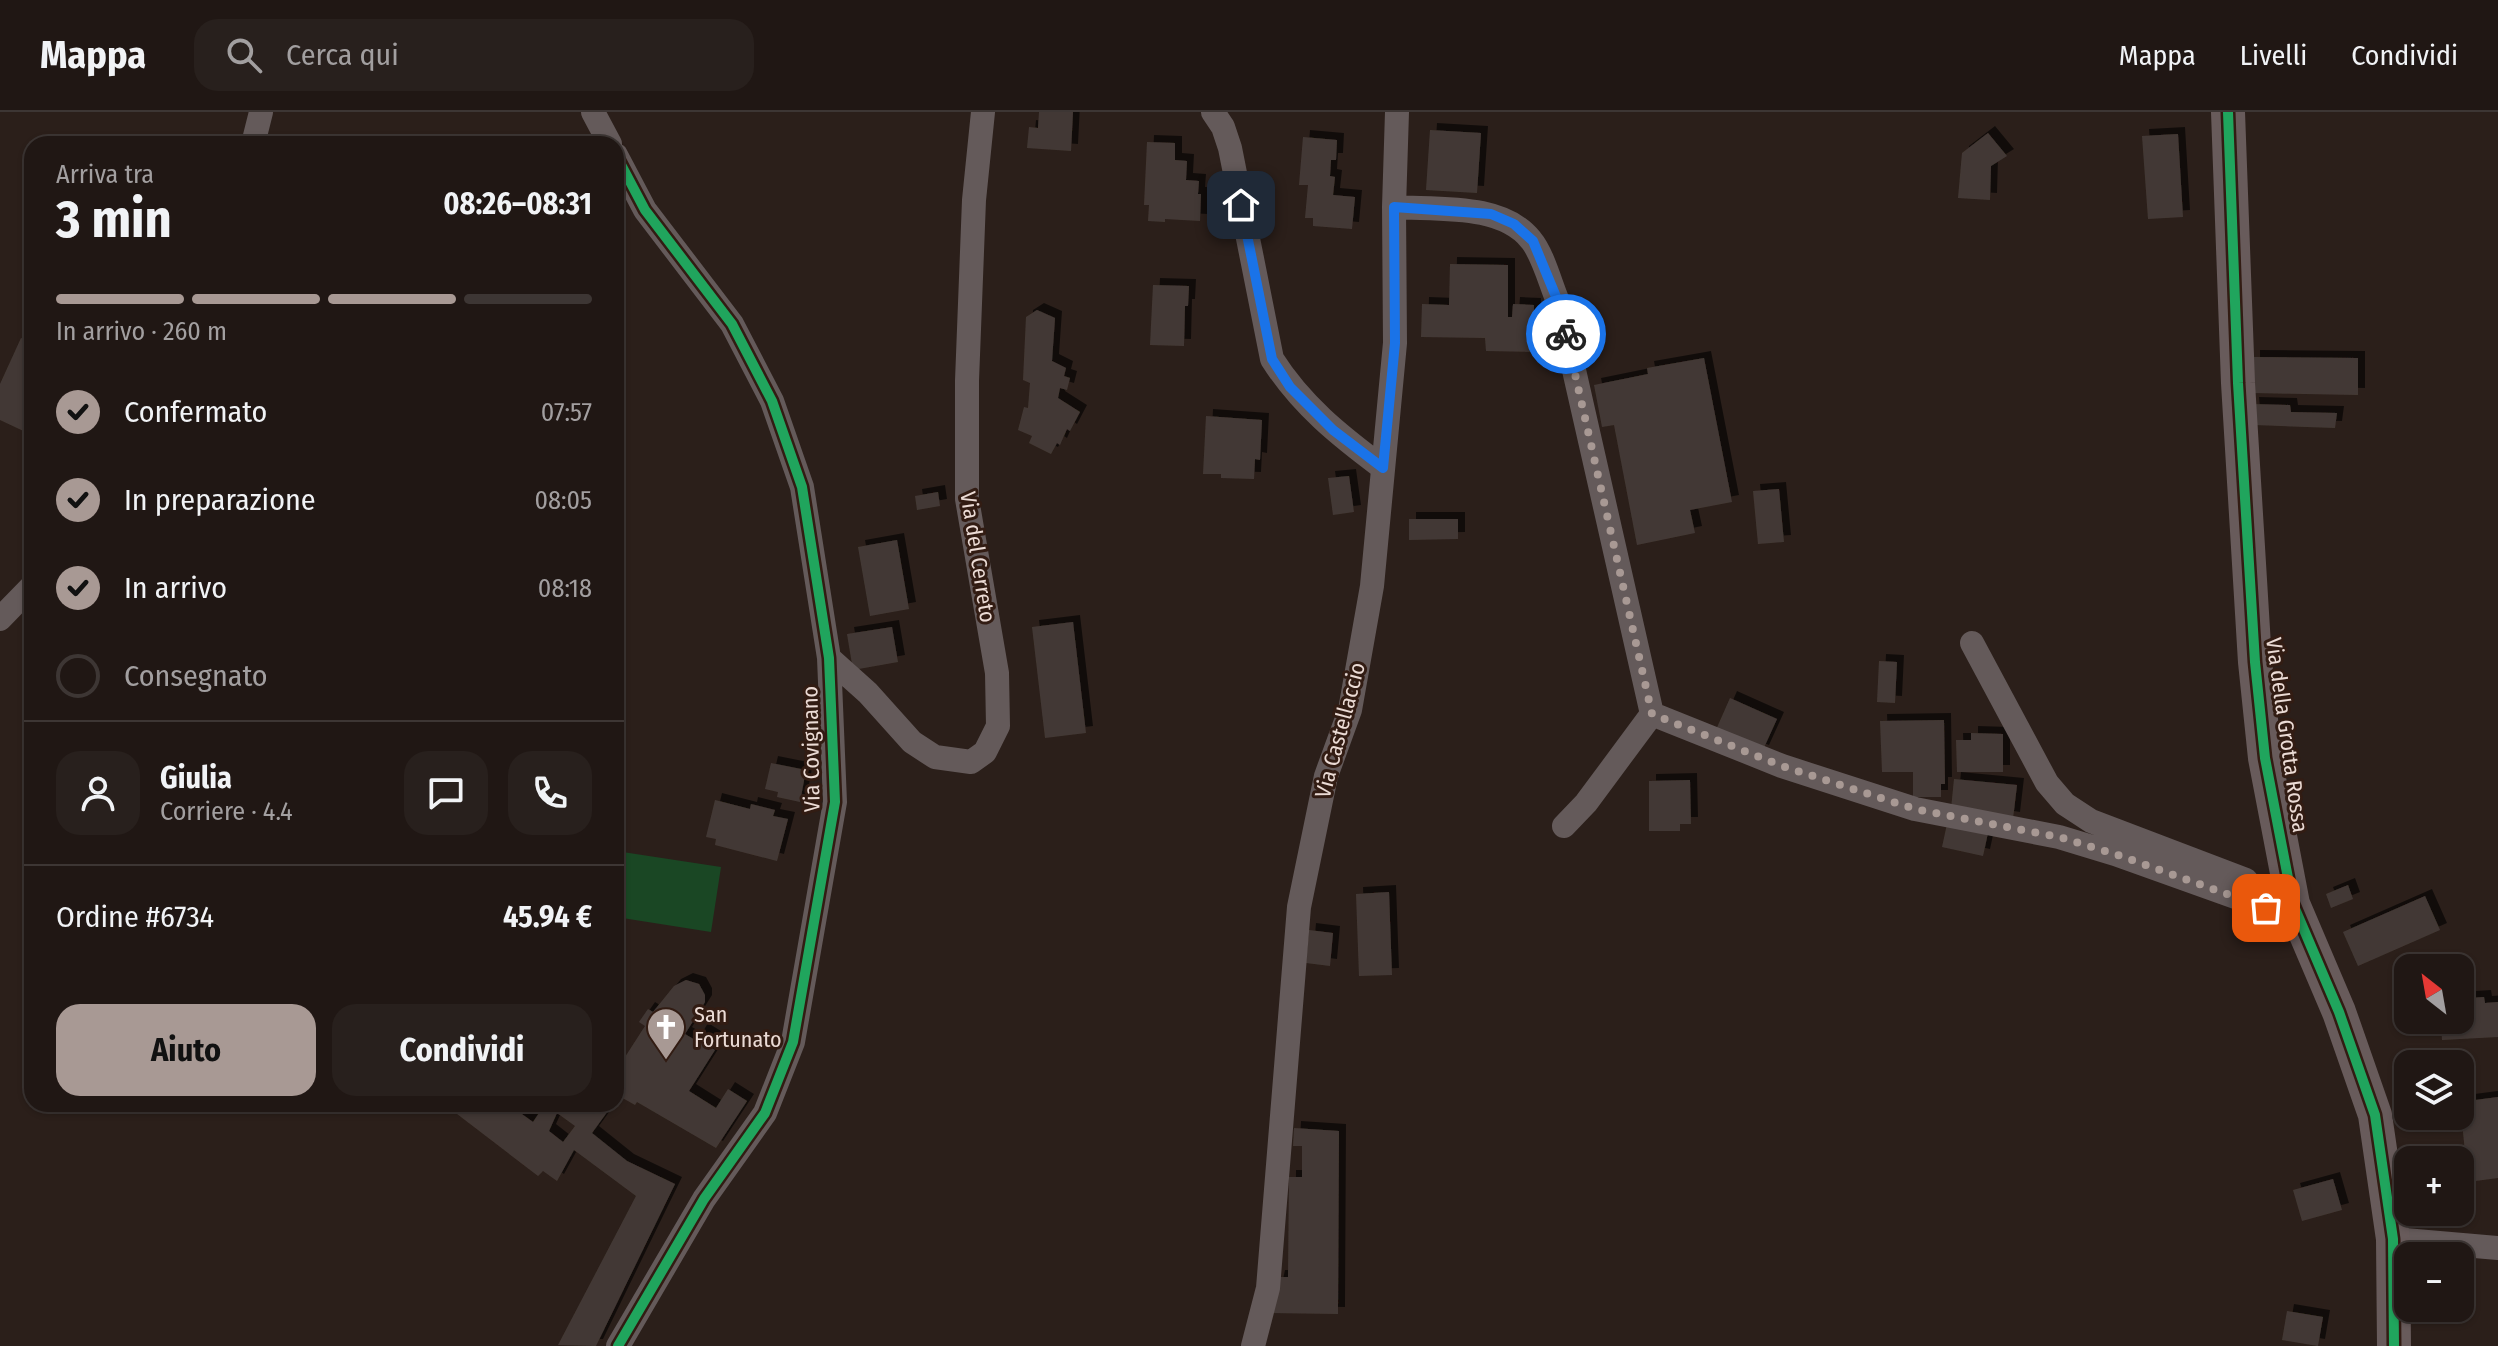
<!DOCTYPE html>
<html lang="it">
<meta charset="utf-8">
<style>
body{margin:0;font-family:"Fira Sans Condensed",sans-serif;background:#28201d;color:#f1f3f6;height:100vh;display:flex;flex-direction:column;font-size:30px;white-space:nowrap}
*{box-sizing:border-box;margin:0}
p{font-size:26px;color:#a29fa0}
.icon{flex:none;width:44px;height:44px;fill:none;stroke:currentColor;stroke-width:2;stroke-linecap:round;stroke-linejoin:round}
.map{position:relative;flex:1;overflow:hidden}
.side{position:absolute;left:24px;top:24px;width:600px;height:976px;display:flex;flex-direction:column;background:#201714;border-radius:24px;box-shadow:0 2px 6px #0004,0 0 0 2px #3d3634}
.side>*{flex:none}
.needle{width:52px;rotate:329deg}
.tools{position:absolute;left:2394px;top:842px;display:grid;gap:16px}
.tools a{display:grid;place-items:center;width:80px;height:80px;border-radius:16px;background:#201714;box-shadow:0 2px 6px #0004,0 0 0 2px #3d3634;font-size:40px}
.pin{position:absolute;display:grid;place-items:center;width:68px;height:68px;color:#fff;margin:-34px;border-radius:16px;box-shadow:0 4px 12px #0006}
.courier{position:absolute;display:grid;place-items:center;width:80px;height:80px;margin:-40px;border:6px solid #1a73e8;border-radius:50%;background:#fff;color:#222;box-shadow:0 2px 10px #0007}
.overview em{font-style:normal;font-weight:700}
.overview div{display:flex;flex-direction:column-reverse}
.overview{display:flex;align-items:center;justify-content:space-between;height:136px;padding:0 32px}
h1{font-size:52px;font-weight:700;line-height:60px}
.bar{display:grid;grid-template-columns:repeat(4,1fr);gap:12px 8px;align-content:center;height:96px;padding:0 32px}
.bar i{height:10px;border-radius:6px;background:#3d3634}
.bar .active{background:#a89994}
.bar p{grid-column:span 4}
.line{display:flex;align-items:center;gap:20px;padding:0 32px;border-top:2px solid #3d3634}
.line div{flex:1}
.round{display:grid;place-items:center;flex:none;width:84px;height:84px;border-radius:24px;background:#28201d}
ol{padding:0 32px;list-style:none}
li{display:flex;align-items:center;gap:24px;height:88px}
li p{margin-inline-start:auto}
li .icon{padding:8px;border-radius:50%;background:#a89994;color:#111;stroke-width:4}
li:last-child{color:#a29fa0}
li i{width:44px;height:44px;border:4px solid #3d3634;border-radius:50%}
.action{display:flex;gap:16px;margin-top:auto;padding:16px 32px}
.action a{flex:1;height:92px;border-radius:24px;background:#a89994;color:#111;font-size:32px;font-weight:700;line-height:92px;text-align:center}
.action a+a{background:#28201d;color:#f1f3f6}
header{display:flex;align-items:center;gap:48px;box-sizing:border-box;height:112px;padding:0 40px;background:#201714;border-bottom:2px solid #3d3634}
header strong{font-size:38px}
nav{display:flex;gap:44px;margin-inline-start:auto;font-size:28px}
.search{width:560px;height:72px;background:#28201d;display:flex;align-items:center;gap:20px;box-sizing:border-box;padding:0 28px;border-radius:24px;color:#a29fa0;font-size:30px}
.map>svg:first-child{display:block}
</style>
<header>
<strong>Mappa</strong>
<div class="search"><svg class="icon" aria-label="search" viewBox="0 0 24 24"><circle cx="10" cy="10" r="6"/><path d="M15 15l6 6"/></svg>Cerca qui</div>
<nav><a>Mappa</a><a>Livelli</a><a>Condividi</a></nav>
</header>
<div class="map">
<svg width="2498" height="1234" viewBox="0 0 2498 1234">
<defs>
<filter id="shadow"><feDropShadow dx="7" dy="-7" stdDeviation="0" flood-color="#0009"/></filter>
</defs>
<rect width="100%" height="100%" fill="#2b1f1a"/>
<path fill="#1a4724" d="M616,739L721,755L711,820L616,805Z"/>
<path fill="#433934" fill-rule="evenodd" filter="url(#shadow)" d="M1039,0H1073L1071,39L1027,36L1029,15L1038,16Z
M1430,18L1481,21L1477,81L1426,78Z
M1988,21L2007,44L1991,54L1990,88L1958,86L1962,41Z
M2178,22L2183,105L2148,107L2142,24Z
M1303,25L1337,28L1336,48H1331L1330,64L1335,65L1333,83L1355,85L1352,117L1313,114V106H1305L1308,73H1299Z
M1147,30L1175,31V48L1187,49L1186,68L1199,69L1198,82H1201L1200,109L1165,107V110L1148,109L1149,93H1144Z
M1450,152L1508,153V205H1512L1513,192L1534,193L1533,240L1486,239L1485,226L1421,225L1422,192L1449,193Z
M1153,173L1189,174L1188,194H1185L1184,234L1150,233Z
M1037,198L1055,206L1052,249L1066,256L1064,264L1070,266L1067,278L1060,276L1058,286L1080,300L1070,319L1067,317L1060,333L1057,331L1051,342L1029,331L1032,324L1018,318L1024,295L1028,296L1030,271L1023,268L1026,205Z
M21,226L32,231V323L0,308V272Z
M2253,245L2358,246V283L2253,281Z
M1704,246L1732,390L1690,398L1695,421L1637,433L1614,313L1602,315L1594,273L1648,262L1647,256Z
M2252,292L2290,293L2291,300L2337,301L2335,316L2254,313Z
M1206,304L1262,308L1260,348L1255,347L1254,367L1221,366V362H1203Z
M1349,364L1354,400L1333,403L1328,366Z
M1779,377L1784,430L1758,432L1753,379Z
M938,380L940,394L917,398L915,384Z
M1409,407H1458V427L1409,428Z
M897,428L909,497L870,504L858,435Z
M1073,510L1086,621L1045,626L1032,515Z
M892,515L898,550L853,558L847,522Z
M1879,549L1897,550L1895,591L1877,590Z
M1730,586L1777,607L1762,640L1715,620Z
M1944,608L1945,672H1941V685H1913V660H1882L1880,609Z
M1971,621L2003,622V660H1957L1956,628H1971Z
M771,651L806,658L800,690L777,685L778,680L765,677Z
M1954,667L2017,673L2013,707L1951,697Z
M1690,668L1691,712H1680V719H1649V669Z
M715,688L750,697L751,692L775,698L773,704L788,707L777,749L715,733L716,727L706,725Z
M1947,712L1988,721L1983,744L1942,735Z
M2348,773L2353,787L2331,796L2326,782Z
M1389,780L1392,863L1359,864L1356,782Z
M2425,784L2440,818L2358,854L2343,820Z
M1309,818L1333,821L1330,854L1306,851Z
M686,868L699,872L705,883V890L685,922L695,928L701,918L714,926L709,934L715,938L689,979L716,996L728,977L747,989L716,1036L637,990L635,993L619,984L616,988V959L645,914L639,910L648,897L653,900L674,874Z
M2484,885L2485,891L2498,890V925L2442,928L2441,908H2460V893L2468,892V886Z
M2498,985V1066L2468,1070L2460,990Z
M444,992H508L533,1010L545,992H588L594,996L596,992H613L592,1021L627,1049L675,1072L596,1234L558,1233L636,1084L574,1038L557,1069L543,1059L538,1064ZM557,1001L575,1014L563,1030L549,1019Z
M1294,1016L1339,1019L1338,1202L1270,1201L1278,1165H1288L1289,1065H1302V1034H1293Z
M2333,1067L2342,1098L2302,1109L2293,1078Z
M2287,1199L2323,1205L2318,1234L2282,1228Z"/>
<g fill="none" stroke-linecap="round" stroke-linejoin="round">
<path stroke="#645a5a" stroke-width="24" d="M593,0L610,32
M1213,0L1223,15L1230,36L1272,247C1301,293 1340,324 1383,356
M253,32L261,0
M616,43L645,98L732,212L772,289L802,375L829,546L835,690L793,930L765,1001L704,1087L618,1234
M1394,95C1437,98 1502,91 1531,128C1543,142 1551,174 1559,192L1652,602L1586,691L1564,714
M0,507L32,474
M1972,531L2047,671L2065,692L2091,709L2246,768L2266,796
M829,546L868,581L912,630L935,645L971,650L985,640L998,614L997,561L967,387V269L974,88L983,0
M1652,602L1782,654L1915,697L2059,725L2115,742L2266,796L2293,792
M2393,1127L2498,1136
M1253,1234L1268,1176L1299,795L1326,664L1350,598L1372,474L1395,231L1394,95L1397,0"/>
<path stroke="#685b5b" stroke-width="34" d="M2228,0L2238,271L2255,550L2265,646L2293,792L2339,900L2375,1003L2393,1127L2394,1234"/>
<g stroke="#321c13" stroke-width="15">
<path id="cycleway" d="M2228,0L2238,271L2255,550L2265,646L2293,792L2339,900L2375,1003L2393,1127L2394,1234
M616,43L645,98L732,212L772,289L802,375L829,546L835,690L793,930L765,1001L704,1087L618,1234"/>
</g>
<use href="#cycleway" stroke="#20a55d" stroke-width="10"/>
</g>
<g fill="none" stroke-linecap="round" stroke-linejoin="round">
<path stroke="#a89994" stroke-width="8" stroke-dasharray="0 14.4" d="M1566,222L1652,602L1782,654L1915,697L2059,725L2115,742L2266,796"/>
<path stroke="#1a73e8" stroke-width="10" d="M1241,93L1272,247L1290,275L1333,318L1383,356L1395,231L1394,95L1491,102L1514,112L1533,129L1559,192L1566,222"/>
</g>
<defs>
<g id="church-pin" transform="scale(2)"><path d="M0 17L-7.5 6A9.5 9.5 0 1 1 7.5 6Z" fill="#a89994" stroke="#321c13"/><path d="M-1.2-6h2.4v3.5h3.3v2.4h-3.3V6h-2.4V-.1h-3.3v-2.4h3.3Z" fill="#fff"/></g>
</defs>
<g fill-rule="evenodd">
<use href="#church-pin" x="666" y="915"/>
</g>
<g text-anchor="middle" dominant-baseline="central" stroke-width="6" stroke-linejoin="round" paint-order="stroke">
<g font-size="22" fill="#ebdbd5" stroke="#321c13">
<text transform="translate(978 445) rotate(81)">Via del Cerreto</text>
<text transform="translate(1340 618) rotate(-75)">Via Castellaccio</text>
<text transform="translate(2287 623) rotate(82)">Via della Grotta Rossa</text>
<text transform="translate(811 637) rotate(-91)">Via Covignano</text>
</g>
<g font-size="22" fill="#ebdbd5" stroke="#321c13" text-anchor="start">
<text x="694" y="902">San<tspan x="694" dy="25">Fortunato</tspan></text>
</g>
</g>
</svg>
<div class="tools">
<a><svg class="needle" viewBox="-14 -14 28 28"><path d="M0-13l5 13h-10z" fill="#e53935"/><path d="M0 13l5-13h-10z" fill="#a29fa0"/></svg></a>
<a><svg class="icon" aria-label="layers" viewBox="0 0 24 24"><path d="M12 4l9 5-9 5-9-5zM3 14l9 5 9-5"/></svg></a>
<a>+</a>
<a>−</a>
</div>
<div class="pin" style="left:2266px;top:796px;background:#ea580c"><svg class="icon" aria-label="bag" viewBox="0 0 24 24"><path d="M5 8h14l-1 12H6zM9 8a3 3 0 0 1 6 0"/></svg></div>
<div class="pin" style="left:1241px;top:93px;background:#1f2937"><svg class="icon" aria-label="home" viewBox="0 0 24 24"><path d="M3 11l9-7 9 7M6 9v11h12V9"/></svg></div>
<div class="courier" style="left:1566px;top:222px"><svg class="icon" aria-label="bike" viewBox="0 0 24 24"><circle cx="6" cy="16" r="4"/><circle cx="18" cy="16" r="4"/><path d="M6 16l4-8h5l3 8M10 8l3 8H6M13 5h3"/></svg></div>
<section class="side">
<div class="overview"><div><h1>3 min</h1><p>Arriva tra</p></div><em>08:26–08:31</em></div>
<div class="bar"><i class="active"></i><i class="active"></i><i class="active"></i><i></i><p>In arrivo · 260 m</p></div>
<ol>
<li><svg class="icon" aria-label="check" viewBox="0 0 24 24"><path d="M5 12l5 5 9-10"/></svg>Confermato<p>07:57</p></li>
<li><svg class="icon" aria-label="check" viewBox="0 0 24 24"><path d="M5 12l5 5 9-10"/></svg>In preparazione<p>08:05</p></li>
<li><svg class="icon" aria-label="check" viewBox="0 0 24 24"><path d="M5 12l5 5 9-10"/></svg>In arrivo<p>08:18</p></li>
<li><i></i>Consegnato</li>
</ol>
<div class="line" style="height:144px"><a class="round"><svg class="icon" aria-label="person" viewBox="0 0 24 24"><circle cx="12" cy="8" r="4"/><path d="M4 21q1-7 8-7t8 7"/></svg></a><div><b>Giulia</b><p>Corriere · 4.4</p></div><a class="round"><svg class="icon" aria-label="chat" viewBox="0 0 24 24"><path d="M4 5h16v11H9l-5 4z"/></svg></a><a class="round"><svg class="icon" aria-label="phone" viewBox="0 0 24 24"><path d="M5 4h4l2 5-3 2q2 4 5 5l2-3 5 2v4C11 20 4 13 5 4z"/></svg></a></div>
<div class="line" style="height:104px"><div>Ordine #6734</div><b>45.94 €</b></div>
<div class="action"><a>Aiuto</a><a>Condividi</a></div>
</section>
</div>
